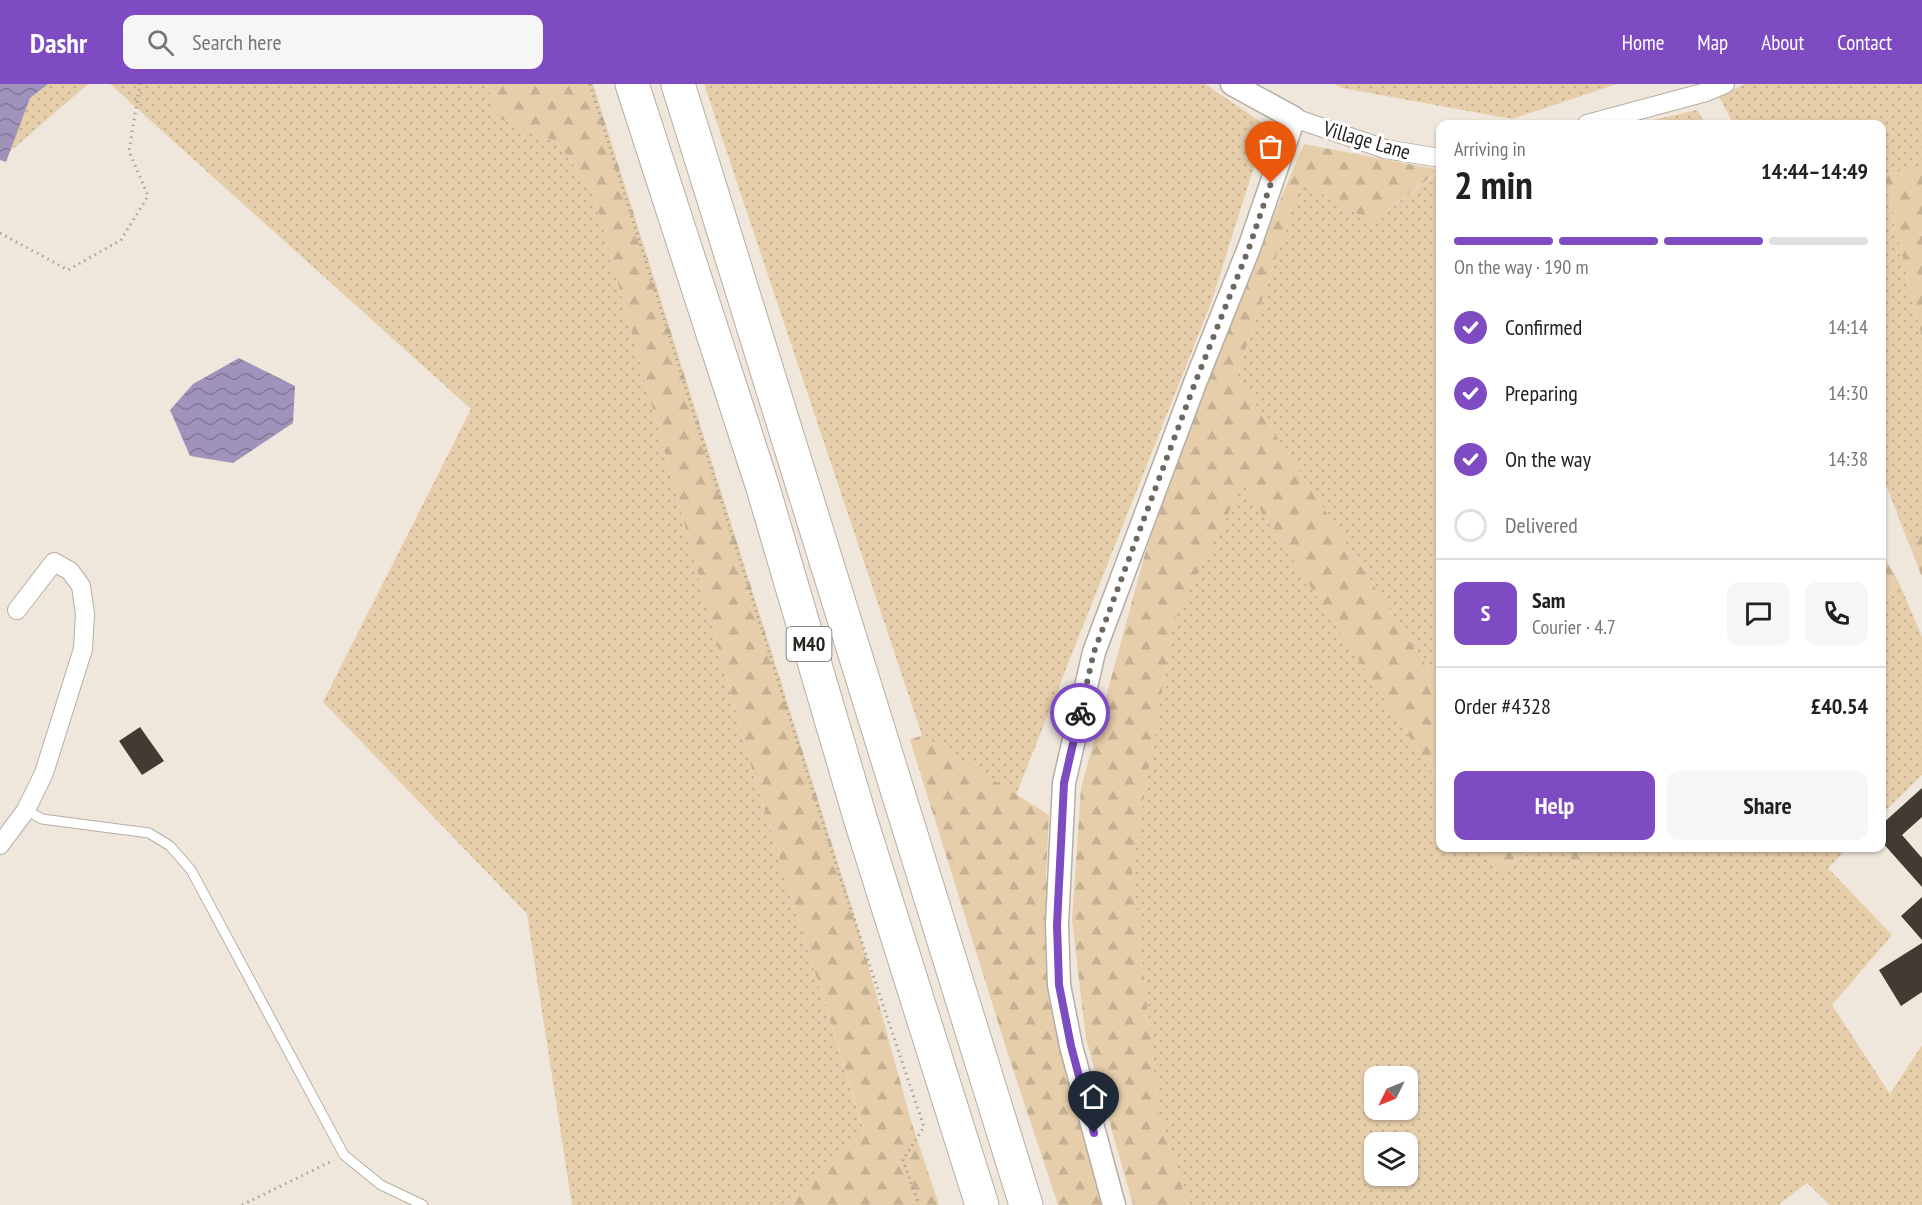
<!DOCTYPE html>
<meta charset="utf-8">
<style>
body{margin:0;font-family:"PT Sans Narrow",sans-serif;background:#f6f6f6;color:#202124;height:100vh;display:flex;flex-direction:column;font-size:22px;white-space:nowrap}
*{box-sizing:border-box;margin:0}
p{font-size:20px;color:#757577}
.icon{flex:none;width:33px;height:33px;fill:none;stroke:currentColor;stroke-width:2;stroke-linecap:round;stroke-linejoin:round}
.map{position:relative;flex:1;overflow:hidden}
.sheet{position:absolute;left:1436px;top:36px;width:450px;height:732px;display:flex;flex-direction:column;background:#fff;border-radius:12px;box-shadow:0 2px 4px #0004}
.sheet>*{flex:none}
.needle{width:39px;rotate:227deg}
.controls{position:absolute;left:1364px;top:982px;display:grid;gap:12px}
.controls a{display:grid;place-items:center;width:54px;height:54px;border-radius:12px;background:#fff;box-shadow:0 2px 4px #0004;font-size:30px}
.pin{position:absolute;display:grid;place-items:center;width:51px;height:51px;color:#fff;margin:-62px -26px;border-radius:50% 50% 50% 0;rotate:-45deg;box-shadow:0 0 6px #0007}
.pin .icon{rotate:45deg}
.courier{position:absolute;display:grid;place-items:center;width:60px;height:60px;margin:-30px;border:4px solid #7f4bc2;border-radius:50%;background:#fff;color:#222;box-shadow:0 2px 8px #0007}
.head em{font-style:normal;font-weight:800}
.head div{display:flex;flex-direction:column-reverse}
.head{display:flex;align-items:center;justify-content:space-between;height:102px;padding:0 18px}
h1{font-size:39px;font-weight:800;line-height:45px}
.bar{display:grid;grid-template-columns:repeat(4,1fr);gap:9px 6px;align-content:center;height:72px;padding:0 18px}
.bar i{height:8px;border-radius:4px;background:#e0e0e0}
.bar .current{background:#7f4bc2}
.bar p{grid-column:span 4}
.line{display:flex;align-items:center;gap:15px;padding:0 18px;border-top:2px solid #e0e0e0}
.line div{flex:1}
.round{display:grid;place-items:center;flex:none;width:63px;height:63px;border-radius:12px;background:#f6f6f6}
ol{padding:0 18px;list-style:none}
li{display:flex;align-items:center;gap:18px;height:66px}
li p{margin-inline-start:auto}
li .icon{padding:6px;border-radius:50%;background:#7f4bc2;color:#fff;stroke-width:4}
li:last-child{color:#757577}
li i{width:33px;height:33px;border:3px solid #e0e0e0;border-radius:50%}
.action{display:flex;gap:12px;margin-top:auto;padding:12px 18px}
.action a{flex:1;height:69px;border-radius:12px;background:#7f4bc2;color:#fff;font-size:24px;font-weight:800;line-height:69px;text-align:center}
.action a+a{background:#f6f6f6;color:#202124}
header{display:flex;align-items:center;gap:36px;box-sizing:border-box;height:84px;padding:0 30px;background:#7f4bc2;color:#fff}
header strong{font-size:28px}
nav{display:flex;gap:33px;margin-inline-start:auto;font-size:21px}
.search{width:420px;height:54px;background:#f6f6f6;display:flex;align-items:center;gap:15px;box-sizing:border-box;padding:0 21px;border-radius:12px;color:#757577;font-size:22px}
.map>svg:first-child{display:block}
</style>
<header>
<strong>Dashr</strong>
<div class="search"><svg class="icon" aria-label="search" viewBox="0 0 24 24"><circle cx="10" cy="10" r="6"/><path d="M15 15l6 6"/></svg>Search here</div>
<nav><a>Home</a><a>Map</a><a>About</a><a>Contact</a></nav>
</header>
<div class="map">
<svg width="1922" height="1121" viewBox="0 0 1922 1121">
<defs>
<pattern id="grass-dots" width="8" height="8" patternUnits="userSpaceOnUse" patternTransform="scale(1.5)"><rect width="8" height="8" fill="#e6ceaa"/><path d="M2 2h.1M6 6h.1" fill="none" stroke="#c5b192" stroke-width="1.8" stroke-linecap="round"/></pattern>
<pattern id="forest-firs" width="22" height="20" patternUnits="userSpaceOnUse" patternTransform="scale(1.5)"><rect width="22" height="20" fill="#e6ceaa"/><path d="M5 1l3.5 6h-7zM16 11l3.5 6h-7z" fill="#c5b192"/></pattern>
<pattern id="water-waves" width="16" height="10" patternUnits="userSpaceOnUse" patternTransform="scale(1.5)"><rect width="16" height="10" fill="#a093bb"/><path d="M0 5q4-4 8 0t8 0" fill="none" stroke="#827898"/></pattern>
</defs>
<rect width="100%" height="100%" fill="#efe7dc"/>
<path fill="url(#grass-dots)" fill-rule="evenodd" d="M0,0H88L0,76Z
M110,0H487L495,33L557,58L593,108L751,682L864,1047L782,1121H572L527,830L323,618L471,325Z
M704,0H1205L1267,42L1211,219L1016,711L922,651Z
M1334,0H1617L1512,35L1342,4Z
M1745,0H1922V83L1883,91L1922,254V452L1909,460L1881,388V40H1733L1719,12Z
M1697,26L1705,40H1635Z
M1440,87V603L1237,292L1301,98L1372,138Z
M1243,399L1440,700V764H1482L1497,787L1538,764H1565L1574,780L1603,764H1848L1828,784L1892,851L1832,921L1890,1010L1922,961V1121H1830L1807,1099L1778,1121H1188L1159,1031L1132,784L1174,537ZM1374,993H1407V1026H1374ZM1374,1059H1407V1092H1374Z
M1900,501L1922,553V691L1881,731V516Z"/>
<path fill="url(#forest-firs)" d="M487,0H593L857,840L911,1037L939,1121H782L864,1046L751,682L593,108L557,58L495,33Z
M1304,60L1440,86L1372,138L1301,98L1237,292L1440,603V700L1243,400L1174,537L1132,784L1159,1031L1188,1121H1133L1086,955L1072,836L1081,704L1145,470L1215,268Z
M1922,83V254L1883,91Z
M1922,452V493L1909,460Z
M1881,466L1900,501L1881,516Z
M922,651L1049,731L1046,791L1058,950L1106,1121H1058L1007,967L910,656Z
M1482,764H1538L1497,787Z
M1565,764H1603L1574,780Z"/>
<path fill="url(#water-waves)" d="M0,0H48L30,14L6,78L0,76Z
M239,274L295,302L293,339L233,379L190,372L170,326L193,300Z"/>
<path fill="#413b31" d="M140,643L164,677L142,691L119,657Z
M1922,704V733L1902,751L1922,774V803L1881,757V741Z
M1922,813V856L1901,832Z
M1922,859V908L1901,922L1879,886Z"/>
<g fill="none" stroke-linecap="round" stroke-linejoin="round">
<g stroke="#b6aea3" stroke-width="11">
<path id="service" d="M26,726L42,735L149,749L170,762L191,786L344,1071L381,1101L423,1121"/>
</g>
<g stroke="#b6aea3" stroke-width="20">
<path id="minor" d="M1294,34L1385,65L1440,74
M1587,40L1706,8L1725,0
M0,761L26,726L44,689L83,565L85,530L81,502L70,487L54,478L17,526"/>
</g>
<g stroke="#b6aea3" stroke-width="25">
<path id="tertiary" d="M1114,1121L1071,962L1059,901L1057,841L1064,699L1094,568L1195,299L1249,164L1294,34L1232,0"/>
</g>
<g stroke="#b6aea3" stroke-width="35">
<path id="motorway" d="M632,0L763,404L861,737L982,1121
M678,0L1026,1121"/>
</g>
<path stroke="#a8a29a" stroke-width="3" stroke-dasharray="1.5 4.5" stroke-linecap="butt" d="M590,0L841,796L924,1043L903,1076L919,1121
M0,149L68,186L121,156L148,112L129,67L140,0
M242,1121L334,1076"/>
<use href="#service" stroke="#fff" stroke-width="9"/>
<use href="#minor" stroke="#fff" stroke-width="18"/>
<use href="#tertiary" stroke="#fff" stroke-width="22"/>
<use href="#motorway" stroke="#fff" stroke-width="33"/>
</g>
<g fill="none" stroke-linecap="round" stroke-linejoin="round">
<path stroke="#6d6862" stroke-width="6" stroke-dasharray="0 10.8" d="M1080,629L1094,568L1195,299L1249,164L1271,99"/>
<path stroke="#7f4bc2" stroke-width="8" d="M1080,629L1064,699L1057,841L1059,901L1071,962L1094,1049"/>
</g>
<g text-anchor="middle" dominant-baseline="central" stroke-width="6" stroke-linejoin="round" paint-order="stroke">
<rect fill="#fff" stroke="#686663" stroke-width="1.5" x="786.5" y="543" width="45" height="34" rx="4.5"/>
<g font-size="20" font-weight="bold" fill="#272420">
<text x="809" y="560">M40</text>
</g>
<g font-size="21" fill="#272420" stroke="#fff">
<text transform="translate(1367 56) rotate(16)">Village Lane</text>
</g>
</g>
</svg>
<div class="controls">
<a><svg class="needle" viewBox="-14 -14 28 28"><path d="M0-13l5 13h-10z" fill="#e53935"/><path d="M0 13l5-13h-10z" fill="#757577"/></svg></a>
<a><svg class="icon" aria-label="layers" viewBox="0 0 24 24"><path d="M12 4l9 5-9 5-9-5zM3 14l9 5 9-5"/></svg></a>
</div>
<div class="pin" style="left:1271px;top:99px;background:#ea580c"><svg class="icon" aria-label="bag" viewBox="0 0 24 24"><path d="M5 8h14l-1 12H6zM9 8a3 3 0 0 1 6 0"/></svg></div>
<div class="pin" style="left:1094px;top:1049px;background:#1f2937"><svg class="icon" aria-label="home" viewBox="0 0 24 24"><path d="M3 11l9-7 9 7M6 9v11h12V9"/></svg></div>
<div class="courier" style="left:1080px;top:629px"><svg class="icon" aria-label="bike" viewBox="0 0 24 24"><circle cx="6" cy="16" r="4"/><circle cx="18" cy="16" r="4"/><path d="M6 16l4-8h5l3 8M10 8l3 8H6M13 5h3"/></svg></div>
<section class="sheet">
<div class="head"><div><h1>2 min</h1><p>Arriving in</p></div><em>14:44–14:49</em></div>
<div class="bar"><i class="current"></i><i class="current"></i><i class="current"></i><i></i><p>On the way · 190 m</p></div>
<ol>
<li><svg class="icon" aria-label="check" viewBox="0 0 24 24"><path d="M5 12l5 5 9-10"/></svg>Confirmed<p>14:14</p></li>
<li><svg class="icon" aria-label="check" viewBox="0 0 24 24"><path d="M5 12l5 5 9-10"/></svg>Preparing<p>14:30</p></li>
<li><svg class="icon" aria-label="check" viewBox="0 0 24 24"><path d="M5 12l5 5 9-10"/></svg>On the way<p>14:38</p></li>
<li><i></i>Delivered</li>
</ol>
<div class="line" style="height:108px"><b class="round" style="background:#7f4bc2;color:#fff">S</b><div><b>Sam</b><p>Courier · 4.7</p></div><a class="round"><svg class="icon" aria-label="chat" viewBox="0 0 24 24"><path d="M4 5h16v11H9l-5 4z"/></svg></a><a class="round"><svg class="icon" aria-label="phone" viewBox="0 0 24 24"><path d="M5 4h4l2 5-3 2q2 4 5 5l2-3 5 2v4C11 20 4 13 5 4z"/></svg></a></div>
<div class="line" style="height:78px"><div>Order #4328</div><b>£40.54</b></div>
<div class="action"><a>Help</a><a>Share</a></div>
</section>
</div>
